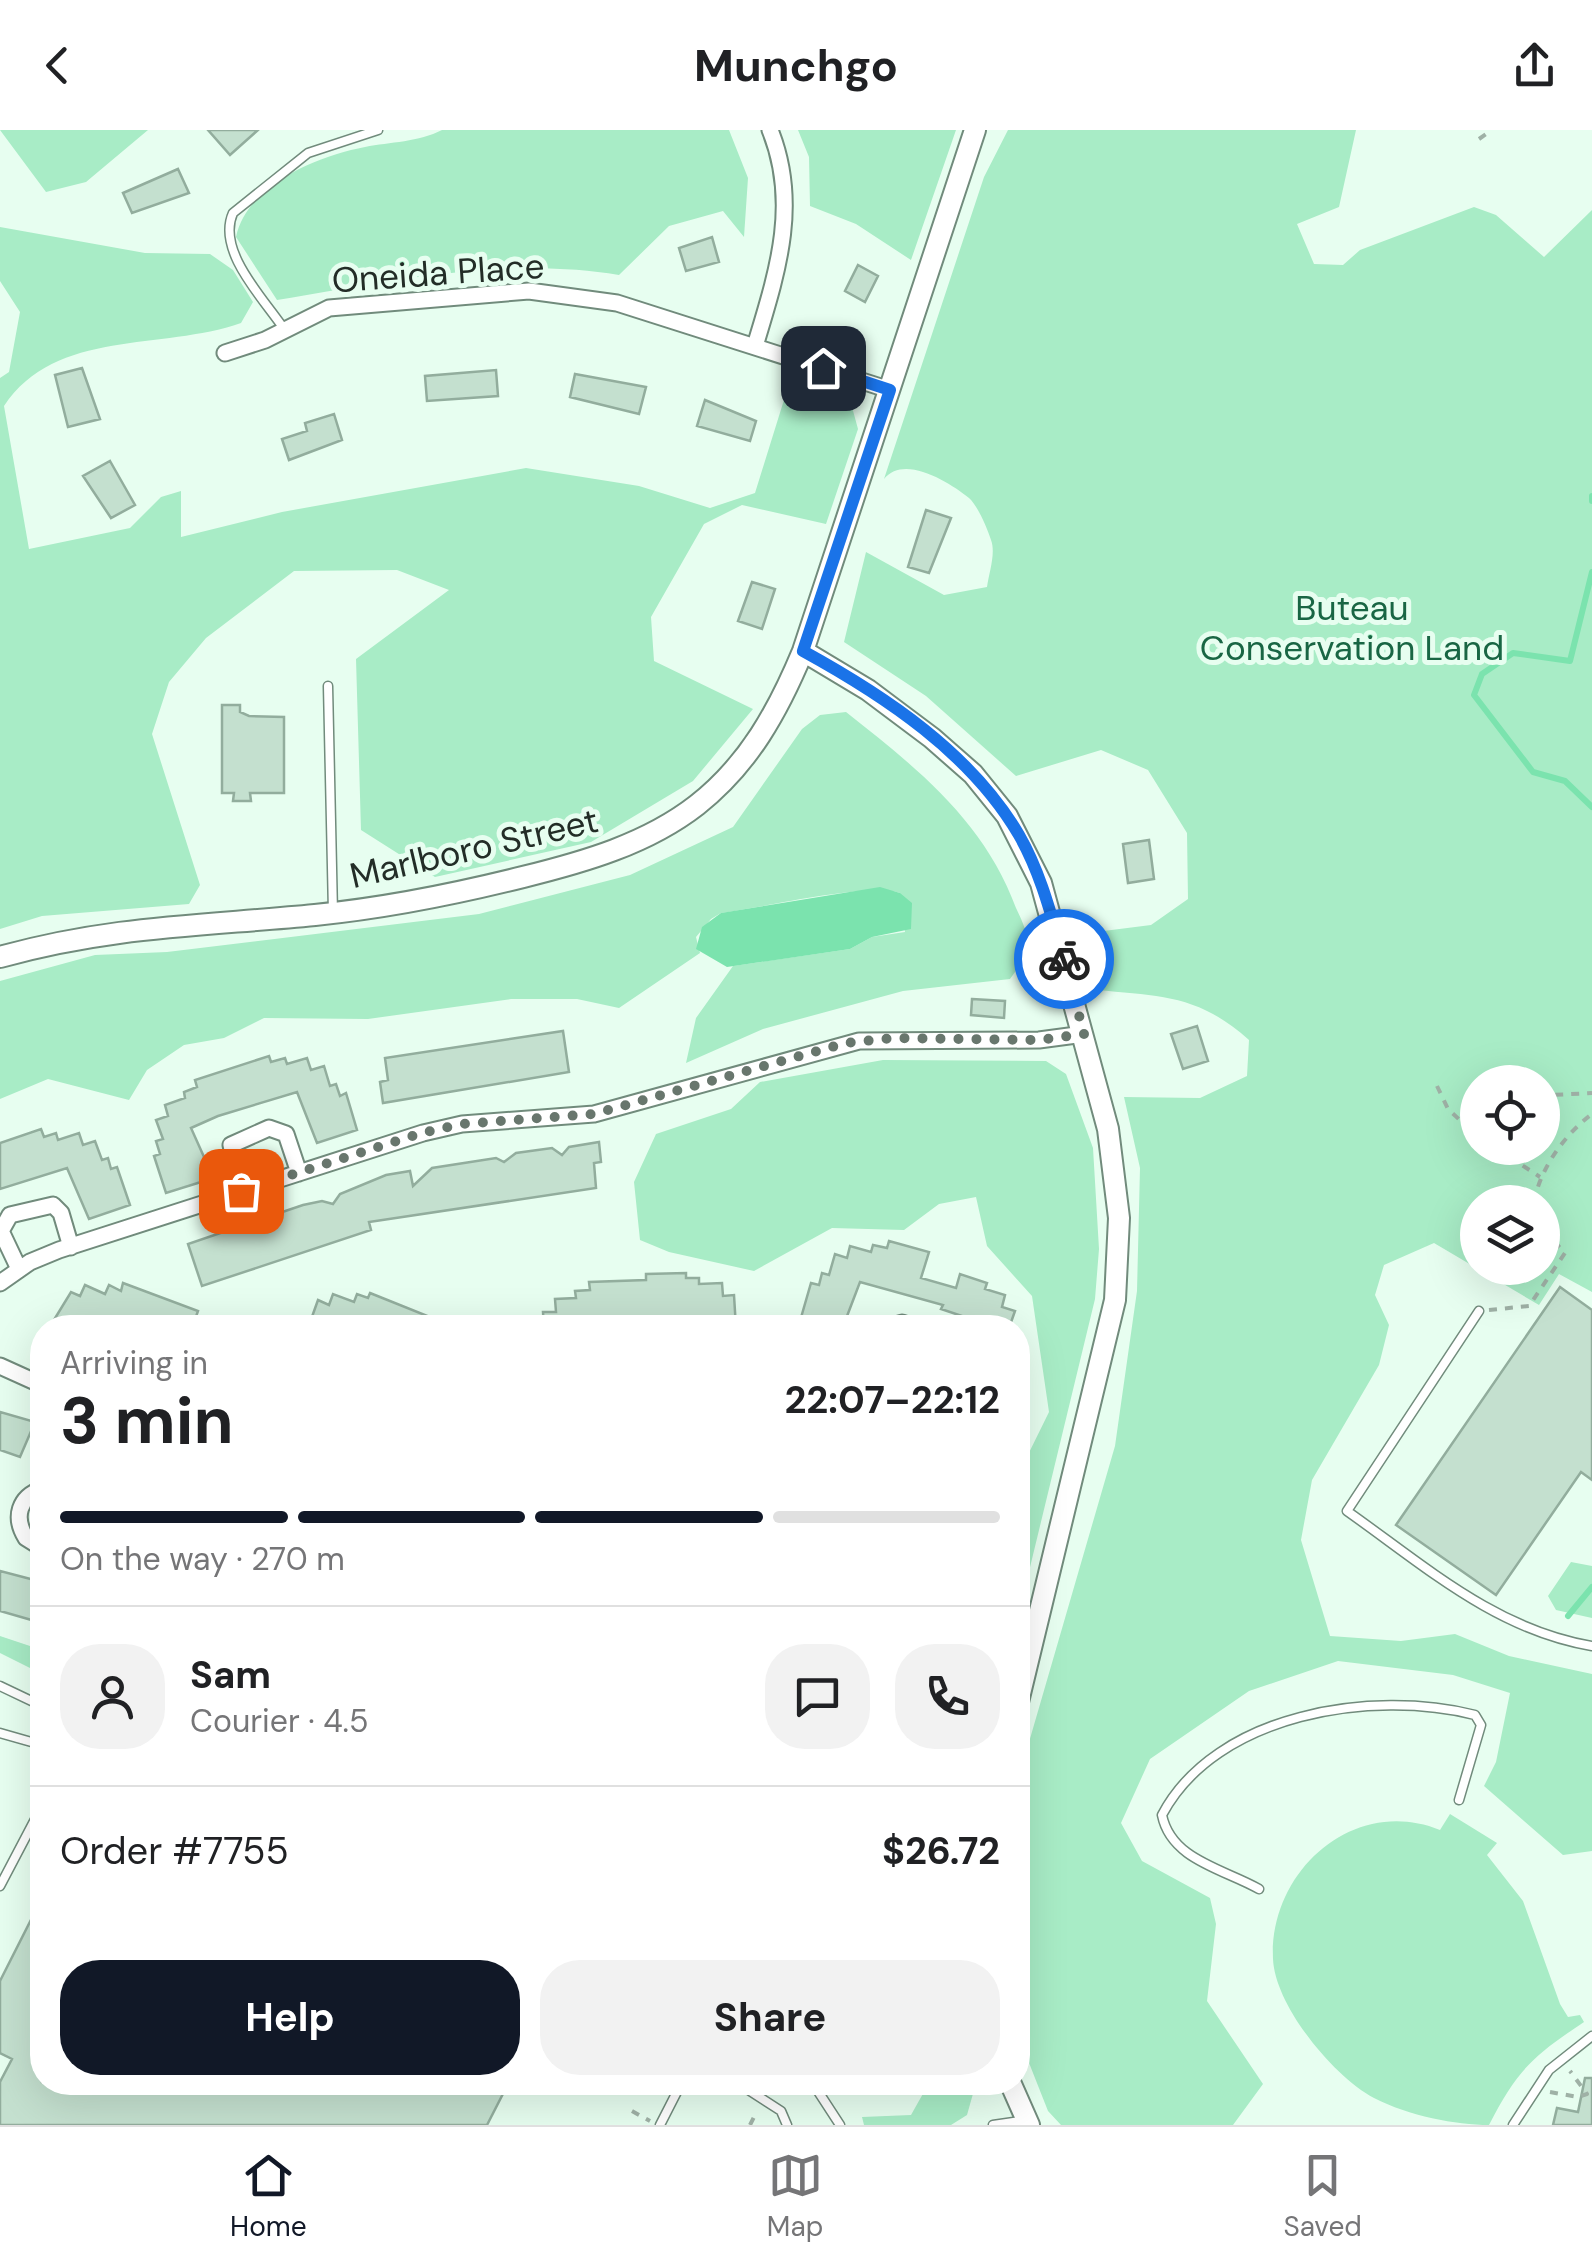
<!DOCTYPE html>
<meta charset="utf-8">
<style>
body{margin:0;font-family:"DM Sans",sans-serif;background:#f2f2f2;color:#202124;height:100vh;display:flex;flex-direction:column;font-size:38px;white-space:nowrap}
*{box-sizing:border-box;margin:0}
p{font-size:32px;color:#757577}
.icon{flex:none;width:55px;height:55px;fill:none;stroke:currentColor;stroke-width:2;stroke-linecap:round;stroke-linejoin:round}
.map{position:relative;flex:1;overflow:hidden}
.drawer{position:absolute;left:30px;top:1185px;width:1000px;height:780px;display:flex;flex-direction:column;background:#fff;border-radius:40px;box-shadow:0 10px 40px #0002}
.drawer>*{flex:none}
.buttons{position:absolute;left:1460px;top:935px;display:grid;gap:20px}
.buttons a{display:grid;place-items:center;width:100px;height:100px;border-radius:50%;background:#fff;box-shadow:0 10px 40px #0002;font-size:50px}
.pin{position:absolute;display:grid;place-items:center;width:85px;height:85px;color:#fff;margin:-42px;border-radius:20px;box-shadow:0 5px 15px #0006}
.courier{position:absolute;display:grid;place-items:center;width:100px;height:100px;margin:-50px;border:8px solid #1a73e8;border-radius:50%;background:#fff;color:#222;box-shadow:0 2px 12px #0007}
.head em{font-style:normal;font-weight:700}
.head div{display:flex;flex-direction:column-reverse}
.head{display:flex;align-items:center;justify-content:space-between;height:170px;padding:0 30px}
h1{font-size:65px;font-weight:700;line-height:75px}
.bar{display:grid;grid-template-columns:repeat(4,1fr);gap:15px 10px;align-content:center;height:120px;padding:0 30px}
.bar i{height:12px;border-radius:8px;background:#e0e0e0}
.bar .selected{background:#111827}
.bar p{grid-column:span 4}
.line{display:flex;align-items:center;gap:25px;padding:0 30px;border-top:2px solid #e0e0e0}
.line div{flex:1}
.round{display:grid;place-items:center;flex:none;width:105px;height:105px;border-radius:40px;background:#f2f2f2}
.primary-button{display:flex;gap:20px;margin-top:auto;padding:20px 30px}
.primary-button a{flex:1;height:115px;border-radius:40px;background:#111827;color:#fff;font-size:40px;font-weight:700;line-height:115px;text-align:center}
.primary-button a+a{background:#f2f2f2;color:#202124}
header{display:flex;justify-content:space-between;align-items:center;height:130px;padding:0 30px;background:#fff;font-size:45px;font-weight:700}
.tab-bar{display:flex;justify-content:space-around;align-items:center;height:140px;border-top:2px solid #e0e0e0;background:#fff;font-size:28px;color:#757577}
.tab-bar a{display:grid;justify-items:center;gap:5px}
.tab-bar .selected{color:#111827}
.map>svg:first-child{display:block}
</style>
<header><svg class="icon" aria-label="back" viewBox="0 0 24 24"><path d="M15 5l-7 7 7 7"/></svg>Munchgo<svg class="icon" aria-label="share" viewBox="0 0 24 24"><path d="M12 15V3M7 8l5-5 5 5M5 13v7h14v-7"/></svg></header>
<div class="map">
<svg width="1592" height="1995" viewBox="0 0 1592 1995">
<rect width="100%" height="100%" fill="#e7fef0"/>
<path fill="#a8ecc6" fill-rule="evenodd" d="M0,0H148L86,52L46,62Z
M442,0H729L748,48L744,107L723,81L669,96L619,145C507,126 388,151 277,170L236,107C247,55 317,26 365,17C390,12 419,12 442,0Z
M798,0H956L911,130L856,94L810,76L809,27Z
M1008,0H1356L1339,77L1297,94L1314,134L1343,135L1360,120L1474,77L1496,85L1544,127L1592,80V1162L1559,1144L1539,1175L1434,1113L1384,1135L1375,1165L1389,1195L1379,1235L1312,1350L1301,1410L1330,1506L1401,1511L1455,1504L1509,1526L1592,1544V1721L1563,1725L1484,1656L1496,1632L1510,1563L1453,1545L1338,1531L1249,1561L1150,1629L1121,1693L1142,1731L1210,1768L1216,1794L1207,1871L1263,1954L1233,1995H1061L1048,1981L1018,1905V1650L1115,1316L1137,1161L1140,1038L1124,967L1200,968L1247,946L1249,910C1199,865 1161,866 1097,860L1080,804L1151,795L1188,769L1187,703L1148,640L1101,620L1016,646L926,566L844,512L866,422L944,465L987,457C989,443 996,423 991,410C987,398 978,376 969,368C949,352 904,324 884,349L984,47ZM1478,952H1542V1018H1478ZM1478,1072H1542V1138H1478Z
M0,97L145,123L210,124L233,140L253,172L241,193C162,221 56,198 4,276L29,419L130,398L161,367L181,361V407L282,382L526,338L639,356L710,378L755,363L788,257L852,277L858,299L826,394L742,375L704,394L651,487L654,531L753,579L693,651L591,712L435,747L361,700L356,529L449,460L397,440L294,441L206,508L169,552L152,604L200,755L189,774L42,786L0,799V248L9,242L20,182L0,151Z
M846,582C917,638 984,691 1016,778C1021,789 1029,804 1027,815C1026,829 1017,839 1010,849L903,861L763,899L686,933L696,888L733,836L850,819L872,807L905,802L900,763C870,752 761,778 721,783L711,789L696,807L700,823L619,878L577,869H511L368,889L264,888L224,908L184,915L147,940L129,970L48,949L0,969V851L95,825L167,822L479,784L630,745L733,697L802,599L820,585Z
M883,930L1046,931L1066,944L1093,1018L1099,1119L1095,1169L1024,1462L1018,1456V1345L1049,1282L1032,1166L987,1116L976,1067L939,1074L904,1100L832,1098L754,1141L669,1122L640,1110L634,1052L656,1004L731,979L760,952Z
M1571,1432L1592,1436V1488L1556,1480L1548,1466Z
M0,1506L42,1520V1544L0,1523Z
M1450,1684L1497,1713L1487,1725L1523,1771L1560,1874L1568,1887L1580,1885L1584,1892C1533,1926 1517,1940 1489,1995C1456,1995 1409,1986 1374,1968C1334,1947 1275,1876 1273,1829C1269,1740 1355,1665 1440,1700Z
M929,1953H976L967,1985L951,1995H864L862,1987L911,1985Z"/>
<path fill="#7be3ae" d="M880,757L900,763L912,773L911,799L872,807L850,819L727,837L696,819L702,797L721,783Z"/>
<g fill="none" stroke-linecap="round" stroke-linejoin="round">
<path stroke="#7be3ae" stroke-width="6" d="M1592,366V371
M1592,442L1570,531L1513,523L1482,544L1474,565L1533,642L1565,651L1592,677
M1568,1486L1592,1457"/>
</g>
<path fill="#c4e0cf" stroke="#92ad9d" stroke-width="2.5" d="M208,0H258L230,25Z
M178,39L189,63L132,83L123,63Z
M712,107L719,132L686,141L679,118Z
M858,135L878,146L865,172L845,161Z
M82,238L100,289L68,297L55,245Z
M496,240L498,266L427,271L425,246Z
M575,244L646,257L639,284L570,267Z
M705,270L756,291L750,311L697,296Z
M334,284L342,310L289,330L282,309L307,301L305,293Z
M110,331L135,375L111,388L83,346Z
M926,380L951,388L929,443L908,437Z
M752,452L775,459L762,499L738,491Z
M222,575H240V582L249,586L284,587V663H250L251,671H233L234,663H222Z
M1149,710L1154,749L1128,753L1123,714Z
M972,869L1005,871L1004,888L971,885Z
M1197,896L1208,931L1183,939L1171,904Z
M563,901L569,942L383,973L380,952L388,950L385,928Z
M269,926L271,932L285,928L287,934L307,928L311,940L324,936L330,956L336,954L340,966L346,963L357,1000L317,1013L297,962L218,986L191,998L204,1027L201,1052L166,1063L154,1026L160,1024L156,1011L163,1009L156,990L168,986L165,975L185,968L184,962L197,957L195,950Z
M41,999L44,1007L56,1003L58,1010L79,1003L83,1015L95,1011L102,1030L108,1028L111,1039L117,1037L130,1075L89,1089L67,1038L0,1059V1013Z
M599,1012L601,1032L594,1033L596,1058L369,1092L371,1100L202,1156L188,1114L303,1075L322,1071L333,1074L340,1064L386,1045L410,1041L413,1056L432,1038L496,1028L504,1032L516,1023L552,1018L562,1025L569,1017Z
M889,1111L929,1122L921,1148L956,1158L960,1144L987,1153L985,1159L1005,1165L1002,1177L1015,1181L1009,1198H975L977,1191L941,1179L943,1175L860,1152L844,1194L798,1198L811,1153L819,1155L822,1143L829,1145L835,1124L847,1128L850,1116L871,1122L873,1115L887,1118Z
M686,1143V1148H699V1154L722,1153L723,1166L734,1165L736,1198H707L706,1187L544,1198L543,1182H556L555,1169L576,1168L575,1161L590,1160L589,1152L646,1150V1144Z
M123,1153L198,1181L192,1198H110L93,1191L96,1198H49L71,1162L80,1166L85,1155L105,1164L109,1155L121,1161Z
M1560,1157L1592,1180V1350L1581,1342L1496,1465L1396,1395Z
M370,1163L455,1197V1198H308L318,1170L329,1175L333,1164L354,1172L357,1164L368,1168Z
M0,1282L35,1292L20,1327L0,1320Z
M0,1441L42,1452V1493L0,1481Z
M42,1768V1952H509L487,1995H0V1952L12,1929L0,1923V1851Z
M1585,1948H1592V1995H1553L1557,1978L1578,1982Z"/>
<g fill="none" stroke-linecap="round" stroke-linejoin="round">
<g stroke="#718b7c" stroke-width="11">
<path id="service" d="M284,199C264,169 216,121 233,83L308,23L378,0
M328,556L333,783
M1479,1181L1347,1381C1425,1436 1496,1500 1592,1516
M0,1556L42,1576
M0,1603L42,1615
M0,1756L42,1676
M1259,1759C1224,1739 1171,1730 1162,1685C1216,1583 1373,1559 1475,1585L1481,1595L1459,1670
M736,1952L781,1981L787,1995
M812,1952L840,1995
M660,1995L682,1952
M993,1995L1026,1990
M1513,1995L1549,1940L1592,1906"/>
</g>
<g stroke="#718b7c" stroke-width="19">
<path id="minor" d="M755,216C777,143 800,74 770,0
M225,223L265,210L329,178L529,161L617,173L890,260
M241,1061L231,1015L269,998L286,1004L299,1043
M19,1139L1,1101L10,1085L53,1075L61,1083L71,1117
M0,1153L30,1132L59,1120L423,1003L462,994L594,984L859,911L1039,910L1084,904
M885,1198L902,1193L917,1198
M0,1236L42,1255
M42,1359C19,1367 13,1387 26,1408L42,1418"/>
</g>
<g stroke="#718b7c" stroke-width="24">
<path id="tertiary" d="M803,521L868,560L932,608L973,644L1007,686L1041,753L1108,999L1119,1088L1115,1170L1018,1572
M0,827C111,796 202,796 315,785C385,778 455,764 523,747C584,732 647,714 697,675C749,634 778,581 803,521L975,0
M1010,1952L1029,1995"/>
</g>
<path stroke="#9fb1a6" stroke-width="4" stroke-dasharray="8 8" stroke-linecap="butt" d="M1479,9L1492,0
M1437,956L1448,979L1478,1007
M1542,973L1552,965L1592,963
M1496,1018L1540,1047
M1534,1072C1540,1039 1564,1005 1592,984
M1489,1180L1529,1176L1565,1123L1542,1099
M38,1646L42,1648
M32,1727L42,1716
M706,1952L728,1963
M1550,1962L1578,1967L1587,1964L1570,1941
M632,1981L650,1991
M750,1995L757,1981"/>
<use href="#service" stroke="#fff" stroke-width="8"/>
<use href="#minor" stroke="#fff" stroke-width="15"/>
<use href="#tertiary" stroke="#fff" stroke-width="20"/>
</g>
<g fill="none" stroke-linecap="round" stroke-linejoin="round">
<path stroke="#68766d" stroke-width="10" stroke-dasharray="0 18" d="M241,1061L422,1003L462,994L594,984L846,913L893,908L1039,910L1084,904L1064,829"/>
<path stroke="#1a73e8" stroke-width="12" d="M823,238L890,260L803,521C885,566 971,623 1019,705C1041,743 1052,788 1064,829"/>
</g>
<g text-anchor="middle" dominant-baseline="central" stroke-width="10" stroke-linejoin="round" paint-order="stroke">
<g font-size="35" fill="#232d27" stroke="#e7fef0">
<text transform="translate(438 143) rotate(-4)">Oneida Place</text>
<text transform="translate(474 718) rotate(-13)">Marlboro Street</text>
</g>
<g font-size="35" fill="#196644" stroke="#e7fef0">
<text x="1352" y="478">Buteau<tspan x="1352" dy="40">Conservation Land</tspan></text>
</g>
</g>
</svg>
<div class="buttons">
<a><svg class="icon" aria-label="locate" viewBox="0 0 24 24"><circle cx="12" cy="12" r="6"/><path d="M12 2v4M12 18v4M2 12h4M18 12h4"/></svg></a>
<a><svg class="icon" aria-label="layers" viewBox="0 0 24 24"><path d="M12 4l9 5-9 5-9-5zM3 14l9 5 9-5"/></svg></a>
</div>
<div class="pin" style="left:241px;top:1061px;background:#ea580c"><svg class="icon" aria-label="bag" viewBox="0 0 24 24"><path d="M5 8h14l-1 12H6zM9 8a3 3 0 0 1 6 0"/></svg></div>
<div class="pin" style="left:823px;top:238px;background:#1f2937"><svg class="icon" aria-label="home" viewBox="0 0 24 24"><path d="M3 11l9-7 9 7M6 9v11h12V9"/></svg></div>
<div class="courier" style="left:1064px;top:829px"><svg class="icon" aria-label="bike" viewBox="0 0 24 24"><circle cx="6" cy="16" r="4"/><circle cx="18" cy="16" r="4"/><path d="M6 16l4-8h5l3 8M10 8l3 8H6M13 5h3"/></svg></div>
<section class="drawer">
<div class="head"><div><h1>3 min</h1><p>Arriving in</p></div><em>22:07–22:12</em></div>
<div class="bar"><i class="selected"></i><i class="selected"></i><i class="selected"></i><i></i><p>On the way · 270 m</p></div>
<div class="line" style="height:180px"><a class="round"><svg class="icon" aria-label="person" viewBox="0 0 24 24"><circle cx="12" cy="8" r="4"/><path d="M4 21q1-7 8-7t8 7"/></svg></a><div><b>Sam</b><p>Courier · 4.5</p></div><a class="round"><svg class="icon" aria-label="chat" viewBox="0 0 24 24"><path d="M4 5h16v11H9l-5 4z"/></svg></a><a class="round"><svg class="icon" aria-label="phone" viewBox="0 0 24 24"><path d="M5 4h4l2 5-3 2q2 4 5 5l2-3 5 2v4C11 20 4 13 5 4z"/></svg></a></div>
<div class="line" style="height:130px"><div>Order #7755</div><b>$26.72</b></div>
<div class="primary-button"><a>Help</a><a>Share</a></div>
</section>
</div>
<nav class="tab-bar">
<a class="selected"><svg class="icon" aria-label="home" viewBox="0 0 24 24"><path d="M3 11l9-7 9 7M6 9v11h12V9"/></svg>Home</a>
<a><svg class="icon" aria-label="map" viewBox="0 0 24 24"><path d="M3 6l6-2 6 2 6-2v14l-6 2-6-2-6 2zM9 4v14M15 6v14"/></svg>Map</a>
<a><svg class="icon" aria-label="saved" viewBox="0 0 24 24"><path d="M7 4h10v16l-5-4-5 4z"/></svg>Saved</a>
</nav>
